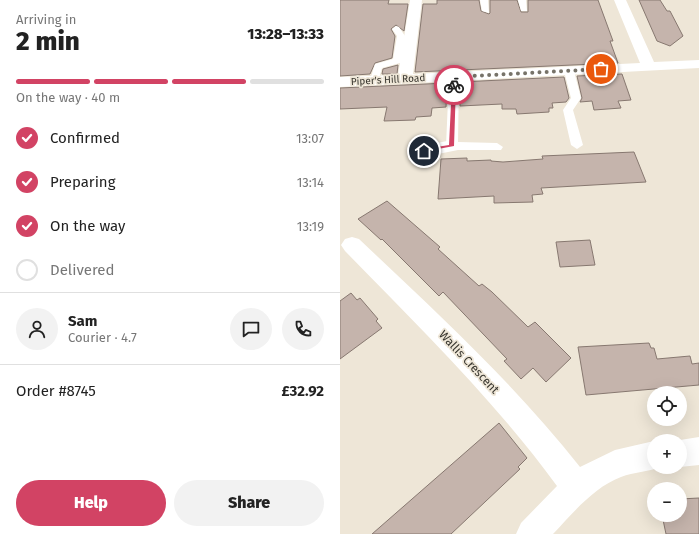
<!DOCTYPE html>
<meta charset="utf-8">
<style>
body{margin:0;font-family:"Fira Sans",sans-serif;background:#f2f2f2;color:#222;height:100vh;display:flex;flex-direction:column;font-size:15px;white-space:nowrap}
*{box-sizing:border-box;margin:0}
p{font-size:13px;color:#767676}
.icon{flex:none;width:22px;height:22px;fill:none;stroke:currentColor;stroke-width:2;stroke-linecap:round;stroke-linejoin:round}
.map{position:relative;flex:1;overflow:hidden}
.sheet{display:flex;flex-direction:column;background:#fff;width:340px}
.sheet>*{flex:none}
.tools{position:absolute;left:307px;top:386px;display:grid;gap:8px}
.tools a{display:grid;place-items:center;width:40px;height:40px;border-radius:50%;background:#fff;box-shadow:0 4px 16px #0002;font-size:20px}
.pin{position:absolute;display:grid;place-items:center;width:34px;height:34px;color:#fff;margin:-17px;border:2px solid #fff;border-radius:50%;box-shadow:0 1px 4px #0007}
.courier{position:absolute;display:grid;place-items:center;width:40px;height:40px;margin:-20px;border:3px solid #d24364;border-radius:50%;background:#fff;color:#222;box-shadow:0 1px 5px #0007}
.head em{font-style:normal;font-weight:800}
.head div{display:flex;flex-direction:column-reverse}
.head{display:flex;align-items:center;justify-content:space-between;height:68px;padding:0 16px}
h1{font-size:26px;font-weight:800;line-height:30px}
.bar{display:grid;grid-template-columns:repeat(4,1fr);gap:6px 4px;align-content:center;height:48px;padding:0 16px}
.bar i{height:5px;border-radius:3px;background:#e0e0e0}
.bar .selected{background:#d24364}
.bar p{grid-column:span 4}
.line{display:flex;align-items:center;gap:10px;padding:0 16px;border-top:1px solid #e0e0e0}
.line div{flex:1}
.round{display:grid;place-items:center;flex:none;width:42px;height:42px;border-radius:21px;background:#f2f2f2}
ol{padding:0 16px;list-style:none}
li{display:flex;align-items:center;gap:12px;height:44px}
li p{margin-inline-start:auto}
li .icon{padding:4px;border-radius:50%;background:#d24364;color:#fff;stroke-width:4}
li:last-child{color:#767676}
li i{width:22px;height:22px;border:2px solid #e0e0e0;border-radius:50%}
.button{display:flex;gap:8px;margin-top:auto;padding:8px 16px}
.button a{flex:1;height:46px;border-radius:24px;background:#d24364;color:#fff;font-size:16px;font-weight:800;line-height:46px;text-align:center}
.button a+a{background:#f2f2f2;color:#222}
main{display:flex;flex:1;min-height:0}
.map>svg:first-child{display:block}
</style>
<main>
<section class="sheet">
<div class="head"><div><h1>2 min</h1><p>Arriving in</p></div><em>13:28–13:33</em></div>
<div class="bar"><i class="selected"></i><i class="selected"></i><i class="selected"></i><i></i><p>On the way · 40 m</p></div>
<ol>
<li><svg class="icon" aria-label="check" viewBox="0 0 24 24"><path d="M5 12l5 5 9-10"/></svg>Confirmed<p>13:07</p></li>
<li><svg class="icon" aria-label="check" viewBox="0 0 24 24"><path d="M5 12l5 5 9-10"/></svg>Preparing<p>13:14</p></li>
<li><svg class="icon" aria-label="check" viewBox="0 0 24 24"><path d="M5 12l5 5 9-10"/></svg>On the way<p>13:19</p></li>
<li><i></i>Delivered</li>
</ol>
<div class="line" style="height:72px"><a class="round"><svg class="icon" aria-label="person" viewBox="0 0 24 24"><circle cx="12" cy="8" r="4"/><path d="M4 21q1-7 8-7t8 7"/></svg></a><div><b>Sam</b><p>Courier · 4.7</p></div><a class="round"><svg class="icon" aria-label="chat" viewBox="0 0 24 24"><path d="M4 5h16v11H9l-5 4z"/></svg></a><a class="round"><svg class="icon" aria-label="phone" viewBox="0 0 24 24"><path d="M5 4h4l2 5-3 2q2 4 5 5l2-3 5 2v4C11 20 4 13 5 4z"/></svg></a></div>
<div class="line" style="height:52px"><div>Order #8745</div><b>£32.92</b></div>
<div class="button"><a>Help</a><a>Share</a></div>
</section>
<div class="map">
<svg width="359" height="534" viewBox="0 0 359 534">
<rect width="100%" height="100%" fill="#eee6d7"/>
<path fill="#c5b4ac" stroke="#877870" d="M0,0H49L48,4H68L64,31L56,25L51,29L55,36L52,58L35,63L30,74L0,76Z
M97,0H139L141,11L149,14L150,13V0H177L181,12H188V0H258L273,41H270L278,63L75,72L83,4H97Z
M299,0H320L327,11H330L343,36L330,46L317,41Z
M58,65L57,74H42L43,69Z
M282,74L291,100L278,101L281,108L254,110L252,101L240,102L242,98L237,76Z
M224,77L229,98L226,102L212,103L213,108H209V112L177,114L176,109H162V104L120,106V82Z
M107,83L106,107L92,108L91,116L76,117L75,120L44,121L47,107L0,109V88Z
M294,152L306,182L201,188L203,194L192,195L193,202L154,203V196L98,199L101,159L127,158V161L151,160V161L163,162L203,159L202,156Z
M47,201L100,247L98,249L139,286L142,284L152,292L188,327L195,322L231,358L206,382L193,368L181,379L164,361L167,359L103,292L99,296L42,239L41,240L18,219Z
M250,240L255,265L220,267L216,242Z
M11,293L17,300L20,298L38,319L36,321L42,328L0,359V301Z
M309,343L311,348H314L317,359L350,356L352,364L359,363V385L246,395L238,347Z
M159,423L187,458L178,467L180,469L111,534H32Z
M359,498V534H326L322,515H340V499Z"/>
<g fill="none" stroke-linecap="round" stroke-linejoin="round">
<path fill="#fff" fill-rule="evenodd" d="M140,0H148L149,13L142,11Z
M178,0H186L187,11H181Z
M56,26L59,27L65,36L62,61L60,63L42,68L38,82H32L30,80L35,64L53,59L57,36L52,29Z
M229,68L234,71L241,98L233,110L243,145L237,149L231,145L223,110L231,98L224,71Z
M114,74L119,77L118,142L157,143L163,147L161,150H112L106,146L109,77Z"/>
<path fill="#fff" fill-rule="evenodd" d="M70,0H82L73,74L300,63L274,0H286L314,62L359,60V68L0,87V77L58,75Z
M112,140L118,142L121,146L118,150L83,157L77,155L74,151L77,147Z
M12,237L19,239C96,312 175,384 240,467L275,450L314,441V467H320C308,472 294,472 281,477C254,487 233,513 213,534H176L181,523L217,486C155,401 78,326 5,251L1,245L5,239Z
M359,437V465L340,467H339L340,441H334Z"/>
</g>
<path fill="#d24364" d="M112,84L116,85L114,146L82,152L84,149L109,145Z"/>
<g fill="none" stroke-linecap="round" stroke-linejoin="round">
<path stroke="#777369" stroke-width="4" stroke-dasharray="0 7.2" d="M114,85V77L261,69"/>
</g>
<g text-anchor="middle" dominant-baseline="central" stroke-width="3.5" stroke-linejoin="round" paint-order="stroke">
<g font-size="10" fill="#37352e" stroke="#eee6d7">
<text transform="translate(48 80) rotate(-3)">Piper's Hill Road</text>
</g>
<g font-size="12" fill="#37352e" stroke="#eee6d7">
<text transform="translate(129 362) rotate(47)">Wallis Crescent</text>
</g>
</g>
</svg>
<div class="tools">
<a><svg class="icon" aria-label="locate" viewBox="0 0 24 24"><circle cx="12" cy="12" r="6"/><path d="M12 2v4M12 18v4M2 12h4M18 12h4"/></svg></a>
<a>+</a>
<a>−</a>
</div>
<div class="pin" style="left:261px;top:69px;background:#ea580c"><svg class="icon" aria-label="bag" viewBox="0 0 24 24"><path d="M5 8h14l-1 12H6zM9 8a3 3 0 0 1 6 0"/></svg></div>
<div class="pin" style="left:84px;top:151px;background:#1f2937"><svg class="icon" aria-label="home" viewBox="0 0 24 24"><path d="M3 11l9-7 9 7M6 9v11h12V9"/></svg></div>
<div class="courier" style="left:114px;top:85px"><svg class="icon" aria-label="bike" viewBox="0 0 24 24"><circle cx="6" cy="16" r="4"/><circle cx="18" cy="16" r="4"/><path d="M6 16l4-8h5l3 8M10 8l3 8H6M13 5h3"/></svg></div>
</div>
</main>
